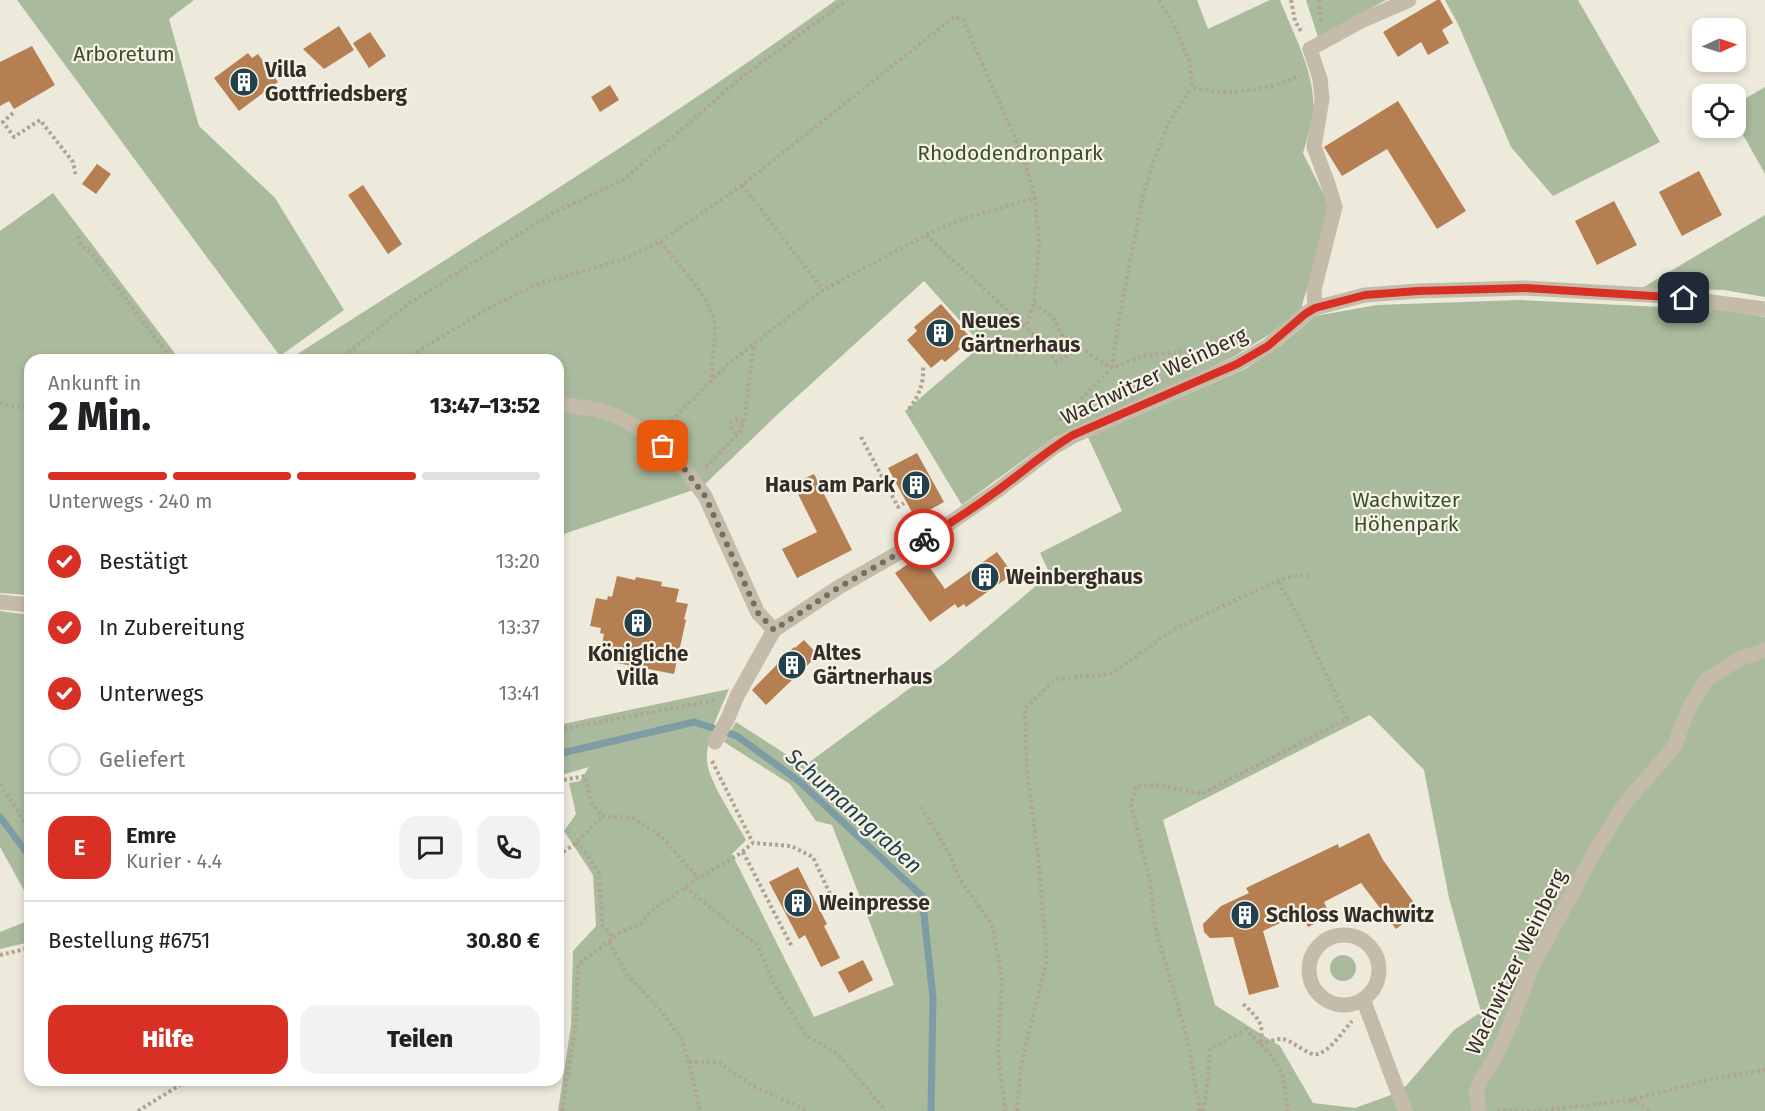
<!DOCTYPE html>
<html lang="de">
<meta charset="utf-8">
<style>
body{margin:0;font-family:"Fira Sans",sans-serif;background:#f2f2f2;color:#202124;height:100vh;display:flex;flex-direction:column;font-size:22px;white-space:nowrap}
*{box-sizing:border-box;margin:0}
p{font-size:20px;color:#757577}
.icon{flex:none;width:33px;height:33px;fill:none;stroke:currentColor;stroke-width:2;stroke-linecap:round;stroke-linejoin:round}
.map{position:relative;flex:1;overflow:hidden}
.drawer{position:absolute;left:24px;top:354px;width:540px;height:732px;display:flex;flex-direction:column;background:#fff;border-radius:18px;box-shadow:0 3px 9px #0003}
.drawer>*{flex:none}
.needle{width:39px;rotate:87deg}
.controls{position:absolute;left:1692px;top:18px;display:grid;gap:12px}
.controls a{display:grid;place-items:center;width:54px;height:54px;border-radius:12px;background:#fff;box-shadow:0 3px 9px #0003;font-size:30px}
.pin{position:absolute;display:grid;place-items:center;width:51px;height:51px;color:#fff;margin:-26px;border-radius:12px;box-shadow:0 3px 9px #0006}
.courier{position:absolute;display:grid;place-items:center;width:60px;height:60px;margin:-30px;border:4px solid #d93025;border-radius:50%;background:#fff;color:#222;box-shadow:0 2px 8px #0007}
.overview em{font-style:normal;font-weight:800}
.overview div{display:flex;flex-direction:column-reverse}
.overview{display:flex;align-items:center;justify-content:space-between;height:102px;padding:0 24px}
h1{font-size:39px;font-weight:800;line-height:45px}
.bar{display:grid;grid-template-columns:repeat(4,1fr);gap:9px 6px;align-content:center;height:72px;padding:0 24px}
.bar i{height:8px;border-radius:4px;background:#e0e0e0}
.bar .selected{background:#d93025}
.bar p{grid-column:span 4}
.line{display:flex;align-items:center;gap:15px;padding:0 24px;border-top:2px solid #e0e0e0}
.line div{flex:1}
.round{display:grid;place-items:center;flex:none;width:63px;height:63px;border-radius:18px;background:#f2f2f2}
ol{padding:0 24px;list-style:none}
li{display:flex;align-items:center;gap:18px;height:66px}
li p{margin-inline-start:auto}
li .icon{padding:6px;border-radius:50%;background:#d93025;color:#fff;stroke-width:4}
li:last-child{color:#757577}
li i{width:33px;height:33px;border:3px solid #e0e0e0;border-radius:50%}
.action{display:flex;gap:12px;margin-top:auto;padding:12px 24px}
.action a{flex:1;height:69px;border-radius:18px;background:#d93025;color:#fff;font-size:24px;font-weight:800;line-height:69px;text-align:center}
.action a+a{background:#f2f2f2;color:#202124}
.map>svg:first-child{display:block}
</style>
<div class="map">
<svg width="1765" height="1111" viewBox="0 0 1765 1111">
<rect width="100%" height="100%" fill="#ede9db"/>
<path fill="#aaba9d" fill-rule="evenodd" d="M17,0H194L169,19L199,126L275,198L344,310L280,356Z
M836,0H1197L1208,29L1270,0H1280C1292,31 1311,65 1313,98C1315,117 1308,136 1303,153L1330,207L1301,309L1270,334L1233,357L1135,404L1055,437L962,505L905,411L982,345L924,281L779,413L702,487L558,536V360H288C472,242 659,128 836,0Z
M1306,0H1386L1318,37Z
M1445,0H1578L1660,142L1553,196L1511,147L1458,24Z
M1765,87V174L1736,122V104Z
M53,193L180,360H30V595L0,593V231Z
M1765,215V297L1724,290L1642,288Z
M1519,300L1722,310L1765,317V1111H558L571,1025L573,951L596,926L593,875L564,831L576,814L569,783L580,781L589,767L558,776V725L729,689C720,711 706,737 707,761C708,781 736,821 746,840L732,854L814,1017L894,985L832,825L816,821L790,784L724,742L736,722L804,766L947,661L1050,574L1040,553L1122,511L1088,437L1245,369L1280,346L1315,316L1377,305ZM1370,715L1424,770L1449,898L1481,1012L1454,1030L1406,1086L1391,1095L1355,1108L1313,1103L1280,1046L1215,1005L1163,820Z
M0,611L30,615V901L0,847Z
M30,920V942L0,949V932Z
M1330 968a13 13 0 1 1 26 0a13 13 0 1 1-26 0Z"/>
<g fill="none" stroke-linecap="round" stroke-linejoin="round">
<path stroke="#7e9ca6" stroke-width="7" d="M558,754L694,722L737,736L800,782L922,896L933,998L931,1111
M0,817L30,857"/>
</g>
<path fill="#b57f52" d="M1437,0H1440L1453,23L1442,30L1449,43L1428,55L1421,42L1398,57L1383,32Z
M339,26L354,50L324,69L303,49Z
M370,32L386,56L369,68L353,43Z
M32,46L55,85L14,109L9,101L0,106V62Z
M248,53L252,58L258,54L278,82L239,111L214,78Z
M610,85L619,100L600,112L591,97Z
M1398,101L1466,211L1437,229L1387,149L1342,176L1324,147Z
M97,164L111,174L96,194L82,184Z
M1699,171L1722,215L1682,236L1659,192Z
M363,185L402,244L388,254L348,195Z
M1614,201L1637,245L1597,265L1575,221Z
M941,304L969,336L958,346L960,349L945,362L942,359L931,368L907,340L917,331L914,327Z
M917,453L944,502L915,518L888,468Z
M814,474L852,550L797,578L782,549L817,532L793,484Z
M997,552L1013,574L966,607L964,604L958,608L955,604L930,622L895,573L921,555L945,589Z
M617,576L635,580L636,577L662,582L661,586L679,589L676,602L688,604L684,619L686,620L674,674L617,663V659L600,655L604,634L600,633L601,628L590,626L596,598L607,600L608,596L612,597Z
M804,640L818,655L766,705L752,690L794,647L795,648Z
M1369,833L1383,860L1420,911L1396,929L1361,883L1324,902L1330,916L1308,927L1301,913L1263,931L1279,987L1249,995L1233,937L1210,938L1204,932L1203,924L1221,906L1249,893L1246,888L1338,844L1339,848Z
M798,867L827,924L824,926L840,958L821,967L805,935L799,939L769,882Z
M863,960L873,980L849,993L838,972Z"/>
<g fill="none" stroke-linecap="round" stroke-linejoin="round">
<path stroke="#afa593" stroke-width="4" stroke-dasharray="3 3" stroke-linecap="butt" d="M1159,0L1173,23L1190,62L1192,87C1228,97 1267,90 1300,76
M1291,0L1295,21L1302,33
M1319,0L1321,22
M13,113L3,122L14,137L40,120L73,162L76,177
M742,185L823,290
M926,235L1026,327L1057,362L1079,349
M78,236L81,245L92,254L172,360
M660,242C677,263 715,301 715,328C716,346 709,361 713,379
M1034,303L1053,318L1063,337L1112,368
M339,360L408,304L553,213L623,180L742,77L847,0
M407,360L425,347L491,307L535,285L621,260L660,242L742,185L954,17L963,20L1023,156L1035,198L1039,244L1034,303L1026,327
M1112,368L1117,329L1143,196L1154,160L1169,122L1192,87
M0,403L14,407H30
M909,409C920,394 924,383 923,365
M1059,420L1112,368L1143,356L1229,346
M667,425L728,364L823,290L926,235L959,220L1035,198
M736,434L731,427V422L737,420L743,422
M861,437L898,507L904,503
M706,467L742,429L745,415L754,343
M558,730L716,700
M712,761L753,843
M558,781L585,776L591,802L602,816L633,818L661,836L698,878
M0,784L26,824L30,827
M921,807L949,853L960,880L992,924L1002,978L998,1051L1005,1111
M577,842L599,872L602,925L614,938
M743,852L792,947
M558,855L574,845L602,816
M685,887L758,946L775,986L805,1034L838,1054L886,1111
M609,942L628,976L661,1011L681,1038L689,1062L700,1111
M0,955L30,948
M1243,1004C1258,1018 1265,1023 1260,1045C1267,1043 1276,1038 1283,1039C1294,1041 1309,1057 1318,1054C1331,1050 1343,1031 1352,1021
M689,1062H718L753,1086L808,1111
M1631,1100L1651,1111
M1497,1110L1538,1111L1631,1100L1716,1078L1765,1070
M138,1111L188,1080
M562,1111L576,1024L578,965L622,931L640,924L651,911L698,878L738,855L753,843L791,846L813,857L836,907
M1017,1111L1021,1065L1047,959L1038,856L1027,770L1025,708L1056,679L1111,674L1173,630L1278,580L1300,575L1310,576
M1200,1111L1188,1042L1156,930L1150,881L1131,805L1136,786L1160,785L1202,794L1347,719L1301,622L1278,581
M1203,1111L1208,1081L1210,1049L1246,1029L1273,1058L1283,1076L1288,1111
M1267,1111H1268"/>
<path stroke="#c4bba9" stroke-width="15" d="M1310,49L1363,20L1409,0
M1315,308L1314,290L1335,207L1328,184L1314,147L1322,99L1320,79
M558,404L595,409L619,417L653,438L673,454L705,496L758,613L774,630
M0,602L30,605
M715,742L728,718L737,696L774,630L839,587L947,525L998,490L1054,447L1073,436L1237,364L1268,346L1305,314L1315,308L1365,295L1418,291L1525,288L1666,296L1765,309
M1309 970a35 35 0 1 1 70 0a35 35 0 1 1-70 0Z
M1363,999L1405,1111
M1479,1111L1476,1093L1481,1080L1494,1060L1513,1018L1530,971L1596,849L1626,802L1674,747L1689,708L1706,680L1739,659L1765,650"/>
<path stroke="#c4bba9" stroke-width="15" d="M1310,49L1320,79"/>
</g>
<g fill="none" stroke-linecap="round" stroke-linejoin="round">
<path stroke="#736f66" stroke-width="6" stroke-dasharray="0 10.8" d="M663,446L673,454L705,496L758,613L774,630L838,588L924,539"/>
<path stroke="#d93025" stroke-width="8" d="M924,539C949,524 974,508 998,490C1023,472 1046,451 1073,435L1237,364L1268,346L1305,314L1315,308L1365,295L1418,291L1526,288L1684,298"/>
</g>
<defs>
<g id="building-disc" transform="scale(1.5)"><circle r="9.5" fill="#23414d" stroke="#f6f2e6"/><path d="M-4-6H4V6H1V3H-1V6H-4ZM-2.5-4.3h1.7v1.8h-1.7ZM.8-4.3h1.7v1.8H.8ZM-2.5-1h1.7V.8h-1.7ZM.8-1h1.7V.8H.8Z" fill="#fff"/></g>
</defs>
<g fill-rule="evenodd">
<use href="#building-disc" x="244" y="82"/>
<use href="#building-disc" x="940" y="333"/>
<use href="#building-disc" x="916" y="485"/>
<use href="#building-disc" x="985" y="577"/>
<use href="#building-disc" x="638" y="623"/>
<use href="#building-disc" x="792" y="665"/>
<use href="#building-disc" x="798" y="903"/>
<use href="#building-disc" x="1245" y="915"/>
</g>
<g text-anchor="middle" dominant-baseline="central" stroke-width="4.5" stroke-linejoin="round" paint-order="stroke">
<g font-size="21" fill="#3b4d2f" stroke="#f6f2e6">
<text x="124" y="54">Arboretum</text>
<text x="1010" y="153">Rhododendronpark</text>
<text x="1406" y="500">Wachwitzer<tspan x="1406" dy="24">Höhenpark</tspan></text>
</g>
<g font-size="21" font-weight="bold" fill="#322d27" stroke="#f6f2e6" text-anchor="start">
<text x="265" y="70">Villa<tspan x="265" dy="24">Gottfriedsberg</tspan></text>
<text x="961" y="321">Neues<tspan x="961" dy="24">Gärtnerhaus</tspan></text>
<text x="895" y="485" text-anchor="end">Haus am Park</text>
<text x="1006" y="577">Weinberghaus</text>
<text x="813" y="653">Altes<tspan x="813" dy="24">Gärtnerhaus</tspan></text>
<text x="638" y="654" text-anchor="middle">Königliche<tspan x="638" dy="24">Villa</tspan></text>
<text x="819" y="903">Weinpresse</text>
<text x="1266" y="915">Schloss Wachwitz</text>
</g>
<g font-size="21" fill="#322d27" stroke="#f6f2e6">
<text transform="translate(1154 376) rotate(-25)">Wachwitzer Weinberg</text>
<text transform="translate(1516 962) rotate(-64)">Wachwitzer Weinberg</text>
</g>
<g font-size="22" font-style="italic" fill="#23414d" stroke="#f6f2e6">
<text transform="translate(854 811) rotate(42)">Schumanngraben</text>
</g>
</g>
</svg>
<div class="controls">
<a><svg class="needle" viewBox="-14 -14 28 28"><path d="M0-13l5 13h-10z" fill="#e53935"/><path d="M0 13l5-13h-10z" fill="#757577"/></svg></a>
<a><svg class="icon" aria-label="locate" viewBox="0 0 24 24"><circle cx="12" cy="12" r="6"/><path d="M12 2v4M12 18v4M2 12h4M18 12h4"/></svg></a>
</div>
<div class="pin" style="left:663px;top:446px;background:#ea580c"><svg class="icon" aria-label="bag" viewBox="0 0 24 24"><path d="M5 8h14l-1 12H6zM9 8a3 3 0 0 1 6 0"/></svg></div>
<div class="pin" style="left:1684px;top:298px;background:#1f2937"><svg class="icon" aria-label="home" viewBox="0 0 24 24"><path d="M3 11l9-7 9 7M6 9v11h12V9"/></svg></div>
<div class="courier" style="left:924px;top:539px"><svg class="icon" aria-label="bike" viewBox="0 0 24 24"><circle cx="6" cy="16" r="4"/><circle cx="18" cy="16" r="4"/><path d="M6 16l4-8h5l3 8M10 8l3 8H6M13 5h3"/></svg></div>
<section class="drawer">
<div class="overview"><div><h1>2 Min.</h1><p>Ankunft in</p></div><em>13:47–13:52</em></div>
<div class="bar"><i class="selected"></i><i class="selected"></i><i class="selected"></i><i></i><p>Unterwegs · 240 m</p></div>
<ol>
<li><svg class="icon" aria-label="check" viewBox="0 0 24 24"><path d="M5 12l5 5 9-10"/></svg>Bestätigt<p>13:20</p></li>
<li><svg class="icon" aria-label="check" viewBox="0 0 24 24"><path d="M5 12l5 5 9-10"/></svg>In Zubereitung<p>13:37</p></li>
<li><svg class="icon" aria-label="check" viewBox="0 0 24 24"><path d="M5 12l5 5 9-10"/></svg>Unterwegs<p>13:41</p></li>
<li><i></i>Geliefert</li>
</ol>
<div class="line" style="height:108px"><b class="round" style="background:#d93025;color:#fff">E</b><div><b>Emre</b><p>Kurier · 4.4</p></div><a class="round"><svg class="icon" aria-label="chat" viewBox="0 0 24 24"><path d="M4 5h16v11H9l-5 4z"/></svg></a><a class="round"><svg class="icon" aria-label="phone" viewBox="0 0 24 24"><path d="M5 4h4l2 5-3 2q2 4 5 5l2-3 5 2v4C11 20 4 13 5 4z"/></svg></a></div>
<div class="line" style="height:78px"><div>Bestellung #6751</div><b>30.80 €</b></div>
<div class="action"><a>Hilfe</a><a>Teilen</a></div>
</section>
</div>
